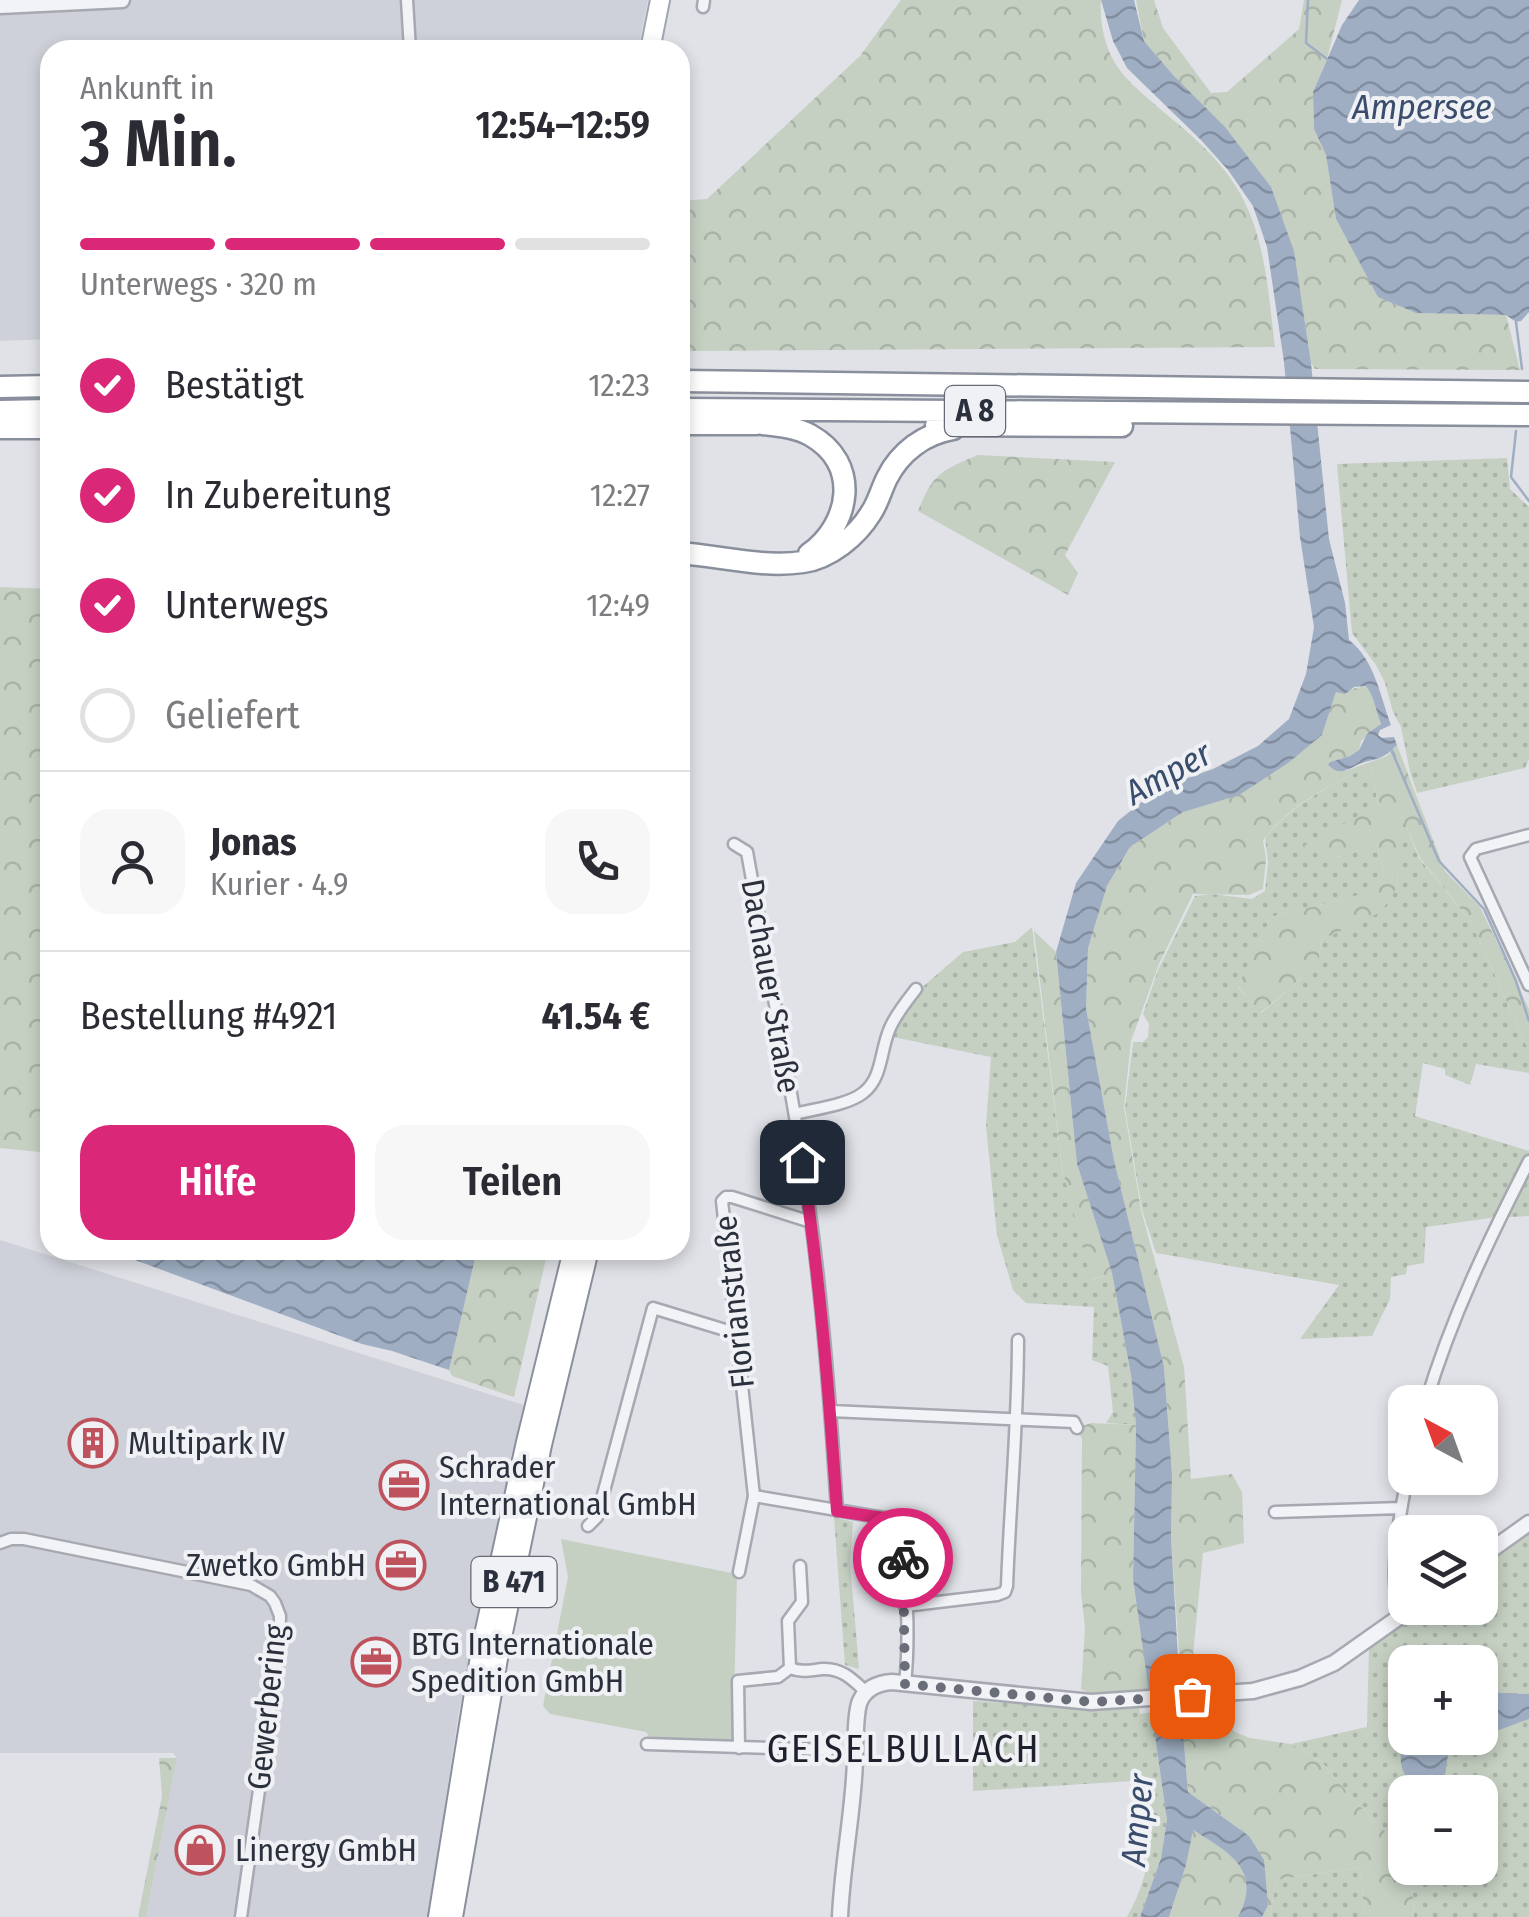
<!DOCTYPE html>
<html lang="de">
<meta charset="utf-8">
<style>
body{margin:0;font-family:"Fira Sans Condensed",sans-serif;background:#f7f7f7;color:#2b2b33;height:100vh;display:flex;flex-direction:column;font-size:38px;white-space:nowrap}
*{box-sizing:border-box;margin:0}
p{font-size:32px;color:#7c7c81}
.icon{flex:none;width:55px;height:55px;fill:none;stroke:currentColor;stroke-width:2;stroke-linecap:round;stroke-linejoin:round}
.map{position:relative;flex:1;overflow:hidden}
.details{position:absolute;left:40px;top:40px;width:650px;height:1220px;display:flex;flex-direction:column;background:#fff;border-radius:30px;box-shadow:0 5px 15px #0003}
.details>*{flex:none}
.needle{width:65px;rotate:319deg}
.buttons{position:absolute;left:1388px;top:1385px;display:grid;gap:20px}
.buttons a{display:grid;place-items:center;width:110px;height:110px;border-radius:20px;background:#fff;box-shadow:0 5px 15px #0003;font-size:50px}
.pin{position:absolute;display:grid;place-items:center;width:85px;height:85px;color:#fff;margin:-42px;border-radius:20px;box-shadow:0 5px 15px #0006}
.courier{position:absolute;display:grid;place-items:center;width:100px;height:100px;margin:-50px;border:8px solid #db2777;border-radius:50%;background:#fff;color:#222;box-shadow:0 2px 12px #0007}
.headline em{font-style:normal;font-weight:600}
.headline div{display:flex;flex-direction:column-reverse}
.headline{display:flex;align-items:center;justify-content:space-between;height:170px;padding:0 40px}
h1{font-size:65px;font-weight:600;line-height:75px}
.bar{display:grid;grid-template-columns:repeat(4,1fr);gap:15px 10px;align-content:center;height:120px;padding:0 40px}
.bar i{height:12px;border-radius:8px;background:#e1e1e2}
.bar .selected{background:#db2777}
.bar p{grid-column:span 4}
.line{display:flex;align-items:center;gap:25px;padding:0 40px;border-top:2px solid #e1e1e2}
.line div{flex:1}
.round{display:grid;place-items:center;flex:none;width:105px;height:105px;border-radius:30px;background:#f7f7f7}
ol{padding:0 40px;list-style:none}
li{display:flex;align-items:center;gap:30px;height:110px}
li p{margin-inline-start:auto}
li .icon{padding:10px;border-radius:50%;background:#db2777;color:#fff;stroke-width:4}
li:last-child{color:#7c7c81}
li i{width:55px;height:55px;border:5px solid #e1e1e2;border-radius:50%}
.cta{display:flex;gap:20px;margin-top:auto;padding:20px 40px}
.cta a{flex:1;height:115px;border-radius:30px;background:#db2777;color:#fff;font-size:40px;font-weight:600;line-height:115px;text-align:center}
.cta a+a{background:#f7f7f7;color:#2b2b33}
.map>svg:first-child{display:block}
</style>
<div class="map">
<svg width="1529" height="1917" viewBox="0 0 1529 1917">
<defs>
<pattern id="grass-dots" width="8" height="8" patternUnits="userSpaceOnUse" patternTransform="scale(2.5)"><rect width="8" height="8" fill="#c5d0c2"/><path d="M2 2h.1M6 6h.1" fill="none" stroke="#a9b3a8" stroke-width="1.8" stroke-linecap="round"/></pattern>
<pattern id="forest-crowns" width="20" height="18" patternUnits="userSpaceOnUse" patternTransform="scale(2.5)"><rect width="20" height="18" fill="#c5d0c2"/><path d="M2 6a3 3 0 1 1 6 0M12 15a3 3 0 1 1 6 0" fill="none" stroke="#a9b3a8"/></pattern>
<pattern id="water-waves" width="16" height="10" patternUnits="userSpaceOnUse" patternTransform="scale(2.5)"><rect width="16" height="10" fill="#9faec3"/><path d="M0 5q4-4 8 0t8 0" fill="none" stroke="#828ea0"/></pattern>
</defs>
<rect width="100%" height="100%" fill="#e0e2e7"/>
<path fill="#ced1d9" d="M0,0H648L638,50H50V339L0,341Z
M0,1240L527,1406L459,1711L428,1917H146L177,1758L173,1753H0Z"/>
<path fill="url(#grass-dots)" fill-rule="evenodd" d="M1507,458L1510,489L1529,507V759L1525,768L1417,793L1410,772L1401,727L1393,712L1385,683L1376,665L1352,633L1337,464Z
M1371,765L1378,805L1329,860L1377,844L1384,873L1372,892L1271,917L1238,987L1261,1013L1293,986L1319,959L1321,940L1381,911L1397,887L1400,811L1419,858L1471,922L1529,1051V1073L1476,1064L1470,1085L1445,1075V1069L1423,1063L1415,1116L1529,1151V1216L1490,1218L1426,1227L1424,1263L1407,1266L1406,1274L1391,1277L1390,1299L1372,1336L1300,1339L1339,1285L1156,1253L1142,1210L1125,1108L1133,1042H1143L1148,1037L1149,1024L1143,1014L1158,970L1195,896L1212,894L1252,899L1265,891L1268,862L1265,838C1292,804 1332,784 1371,765Z
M1032,927L1062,1167L1092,1280L1112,1273L1131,1375L1136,1425L1106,1423L1113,1412L1108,1366L1092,1360L1094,1307L1026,1303L1013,1290L997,1235L986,1126L991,1057L893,1037L900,1017L911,997L963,952L1015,942Z
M834,1517L853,1522L850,1562L859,1669L845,1665Z
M1529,1531V1917H1414L1411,1868H1480V1792H1405V1856L1398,1845L1352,1798L1321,1761L1291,1744L1367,1727L1369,1649L1427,1608H1480V1568ZM1405,1662H1480V1738H1405Z
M973,1701L1085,1708L1139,1707L1140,1714L1153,1712L1167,1820L1161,1858L1140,1917H1127C1155,1867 1150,1835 1149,1780L973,1791Z
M1361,1867L1364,1917H1270L1276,1880Z"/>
<path fill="url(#forest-crowns)" d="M901,0H1101C1099,21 1105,49 1117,66C1128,83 1146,96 1160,109C1188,132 1216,155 1235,185C1266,233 1268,293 1275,347L680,351V201L707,199L860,56Z
M1136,0H1154L1163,28L1211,93L1227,92L1299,29L1304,0H1342L1327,59L1313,92L1314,129L1326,155L1336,219L1379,297L1416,313L1506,315L1520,370L1315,369L1311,363L1294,254L1175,77L1144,41Z
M978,455L1115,462L1065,555L1078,573L1068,595L918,511C934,472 941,471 978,455Z
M0,587L50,589V1153L0,1148Z
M1366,686C1374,696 1376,711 1381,724L1361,741L1359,750L1350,756L1330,762L1345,771L1387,756L1397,745L1445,871L1480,907L1529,1009V1051L1471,922L1420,858L1401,814L1397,887L1381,912L1321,940L1319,959L1293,986L1260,1013L1238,986L1271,917L1371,892L1384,873L1377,844L1329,860L1304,846L1378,805L1371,766C1329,785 1292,803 1263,840L1266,859L1263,889L1249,895L1193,894L1159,964L1131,1041L1124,1107L1141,1210L1184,1367L1191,1479L1232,1474L1242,1492L1244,1543L1203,1553L1193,1655L1212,1685L1186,1686L1180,1666L1171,1538L1172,1475L1164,1367L1114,1160L1086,1008L1088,948L1107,886L1130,847L1183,812L1322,735L1336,692Z
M1034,931L1056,952L1077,1164L1112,1273L1091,1280L1062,1167Z
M477,1250H548L514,1397L452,1376L449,1370Z
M1091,1423L1136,1425L1133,1579L1149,1690L1091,1694L1081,1689L1085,1627L1081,1592L1082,1439L1077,1428Z
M1227,1704L1226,1723L1235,1732L1250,1738L1291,1744L1321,1761L1352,1798L1398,1845L1405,1856V1868H1411L1414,1917H1364L1361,1867L1276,1880L1270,1917H1262L1268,1904L1249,1836L1188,1792L1181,1708Z
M159,1758H177L146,1917H138L162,1796Z
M1192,1829C1228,1852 1263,1869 1238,1917H1169L1186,1865Z"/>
<path fill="#c5d0c2" d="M561,1539L737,1574L733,1744L653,1742L646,1732L550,1714L543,1706L568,1577Z"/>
<path fill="url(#water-waves)" d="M1101,0H1134L1144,41L1174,76L1225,127L1271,187L1294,251L1311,363L1329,539L1345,603L1349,640C1375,660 1380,696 1391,725L1380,730L1378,735L1382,738L1394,737L1397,745C1383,760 1377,758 1359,764C1357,765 1346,771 1343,771C1336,772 1333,769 1328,765L1330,762L1350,756L1359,750L1367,734L1381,724C1376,711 1374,696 1366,686L1354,687L1345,694L1336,692L1322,735L1288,763L1239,795L1183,812L1130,847L1107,886L1088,948L1086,1008L1114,1160L1164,1367L1172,1475L1171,1538L1181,1708L1188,1792L1249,1836L1264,1860L1268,1905L1262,1917H1238C1263,1869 1228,1852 1193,1830L1186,1865L1169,1917H1140L1161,1858L1167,1820L1133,1579L1136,1425L1131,1375L1112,1273L1077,1164L1056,952L1076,883L1118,821L1159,788L1213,769L1258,746L1289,719L1306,674L1314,627L1300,537L1284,362L1267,247L1253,206L1228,170L1201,140L1127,68L1113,41Z
M1359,0H1529V312L1521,321L1516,322L1506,315L1416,313L1378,297L1336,219L1326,155L1314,129L1313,92L1342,25Z
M108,1250H477L449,1370L392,1351L362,1344Z
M1480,1683L1500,1693L1529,1694V1719L1480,1737Z
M1407,1738H1478C1435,1751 1454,1755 1441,1788C1409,1799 1390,1762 1407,1738Z"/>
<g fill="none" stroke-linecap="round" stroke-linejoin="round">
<path stroke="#9faec3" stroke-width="2.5" d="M1308,0L1306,43L1327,59
M1516,322L1522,369
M1516,431L1511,477L1529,501
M1391,749L1439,861L1484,909L1516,981L1529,1021"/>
<g stroke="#a6a9b1" stroke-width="15">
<path id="minor" d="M407,0L410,50
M703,7L704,0
M1529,835L1476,849L1470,857L1529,985
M734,844L747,852C769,975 794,1097 811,1221C824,1317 831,1414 837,1511
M795,1114C814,1109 848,1105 863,1093C883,1078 880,1050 890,1028C896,1014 906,1002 916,989
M1426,1402C1451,1318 1489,1239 1529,1161
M831,1411L1074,1422L1077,1428
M754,1496L884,1518L899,1530C907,1574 910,1639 905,1683
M1275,1512L1401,1508
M588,1526L597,1517L653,1308L735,1333
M0,1543L11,1539H24L251,1585L270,1596L275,1603L280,1616L279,1649L241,1917
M739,1572L754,1496L722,1201L726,1197H732L811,1222
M905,1606L997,1595L1005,1592L1007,1586C1010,1504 1018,1422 1018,1340
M1403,1614C1385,1590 1401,1508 1407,1478
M790,1668L788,1621L802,1602L800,1566
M647,1744L829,1750
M739,1748L738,1681L778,1677L790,1668C802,1673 811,1670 823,1669C842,1668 853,1680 866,1692"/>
</g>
<g stroke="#a6a9b1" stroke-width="19">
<path id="tertiary" d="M0,6L122,0
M1480,1558L1529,1523
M840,1917C842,1870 851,1824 854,1778C856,1760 854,1714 860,1701C866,1688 878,1683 892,1682L1091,1702L1253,1691L1300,1678L1334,1663L1412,1608"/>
</g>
<g stroke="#a1a6b1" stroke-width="22">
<path id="primary" d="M650,50L660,0"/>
</g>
<g stroke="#898f9c" stroke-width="22">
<path id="trunk" d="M438,1917L482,1644L526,1442L573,1250
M453,1917L500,1647L542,1445L589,1250"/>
</g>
<g stroke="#898f9c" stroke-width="25">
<path id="motorway" d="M680,381L1529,392
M0,387L50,386
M680,409L1529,415
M0,411L50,410
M680,424H757
M763,424C778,426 796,427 810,435C861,463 851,524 809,554
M936,425L1122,426
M0,428H50
M680,553C720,556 762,568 803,562C830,558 857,536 871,513C878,503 881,490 887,478C900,452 924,434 953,429"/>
</g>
<use href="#minor" stroke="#f2f3f6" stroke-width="10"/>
<use href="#tertiary" stroke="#f2f3f6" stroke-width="14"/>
<use href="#primary" stroke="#fff" stroke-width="18"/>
<use href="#trunk" stroke="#fff" stroke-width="18"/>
<use href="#motorway" stroke="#fff" stroke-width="20"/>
</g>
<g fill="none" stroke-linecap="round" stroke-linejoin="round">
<path stroke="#6a6e78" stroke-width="10" stroke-dasharray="0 18" d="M903,1558L905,1684L1092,1702L1192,1696"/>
<path stroke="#db2777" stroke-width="12" d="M802,1162C820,1278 829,1394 837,1511L884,1518L899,1530L903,1558"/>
</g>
<defs>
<g id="building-ring" transform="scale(2.5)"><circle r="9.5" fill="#eff1f5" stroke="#be535d" stroke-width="1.5"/><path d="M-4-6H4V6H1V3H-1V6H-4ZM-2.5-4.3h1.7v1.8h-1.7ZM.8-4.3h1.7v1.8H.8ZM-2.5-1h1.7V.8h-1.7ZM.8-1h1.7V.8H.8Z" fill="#be535d"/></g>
<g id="office-ring" transform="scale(2.5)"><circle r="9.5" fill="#eff1f5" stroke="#be535d" stroke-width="1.5"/><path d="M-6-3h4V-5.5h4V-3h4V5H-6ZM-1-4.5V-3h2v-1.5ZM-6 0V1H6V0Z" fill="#be535d"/></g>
<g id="shop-ring" transform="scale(2.5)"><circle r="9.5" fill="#eff1f5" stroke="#be535d" stroke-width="1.5"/><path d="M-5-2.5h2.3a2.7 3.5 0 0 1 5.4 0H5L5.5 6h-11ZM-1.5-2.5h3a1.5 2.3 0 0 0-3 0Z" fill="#be535d"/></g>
</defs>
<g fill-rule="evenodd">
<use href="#building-ring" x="93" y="1443"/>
<use href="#office-ring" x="404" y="1485"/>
<use href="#office-ring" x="401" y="1565"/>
<use href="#office-ring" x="376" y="1662"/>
<use href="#shop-ring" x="200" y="1850"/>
</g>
<g text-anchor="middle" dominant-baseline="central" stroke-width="8" stroke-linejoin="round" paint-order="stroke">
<g fill="#eff1f5" stroke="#666a74" stroke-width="2.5">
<rect x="945" y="386" width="60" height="50" rx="8"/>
<rect x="471.5" y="1557" width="85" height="50" rx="8"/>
</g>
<g font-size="30" font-weight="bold" fill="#2b303d">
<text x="975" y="411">A 8</text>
<text x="514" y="1582">B 471</text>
</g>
<g font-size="32" fill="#2b303d" stroke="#eff1f5">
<text transform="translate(771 986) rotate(80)">Dachauer Straße</text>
<text transform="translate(734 1302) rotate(-96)">Florianstraße</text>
<text transform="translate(267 1707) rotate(-84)">Gewerbering</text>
</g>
<g font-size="32" fill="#2b303d" stroke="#eff1f5" text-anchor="start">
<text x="128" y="1443">Multipark IV</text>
<text x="439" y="1467">Schrader<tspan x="439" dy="37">International GmbH</tspan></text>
<text x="366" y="1565" text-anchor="end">Zwetko GmbH</text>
<text x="411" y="1644">BTG Internationale<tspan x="411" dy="37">Spedition GmbH</tspan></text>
<text x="235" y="1850">Linergy GmbH</text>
</g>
<g font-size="35" font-style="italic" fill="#3a4d6c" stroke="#eff1f5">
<text x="1422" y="107">Ampersee</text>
<text transform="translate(1168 773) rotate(-29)">Amper</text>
<text transform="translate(1137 1820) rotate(-85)">Amper</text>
</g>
<g font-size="38" letter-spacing="2.5" fill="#1d212d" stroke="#eff1f5">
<text x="904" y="1749">GEISELBULLACH</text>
</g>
</g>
</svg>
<div class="buttons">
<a><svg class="needle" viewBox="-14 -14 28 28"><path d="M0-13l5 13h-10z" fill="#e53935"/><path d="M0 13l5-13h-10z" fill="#7c7c81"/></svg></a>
<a><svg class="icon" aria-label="layers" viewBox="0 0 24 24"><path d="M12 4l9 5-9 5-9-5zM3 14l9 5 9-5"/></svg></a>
<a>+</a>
<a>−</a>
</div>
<div class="pin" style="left:1192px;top:1696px;background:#ea580c"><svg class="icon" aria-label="bag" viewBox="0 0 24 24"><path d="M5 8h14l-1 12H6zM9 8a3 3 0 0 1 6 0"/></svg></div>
<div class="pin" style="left:802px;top:1162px;background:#1f2937"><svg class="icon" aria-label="home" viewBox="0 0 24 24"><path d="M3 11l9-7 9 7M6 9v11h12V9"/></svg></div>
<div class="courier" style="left:903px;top:1558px"><svg class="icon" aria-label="bike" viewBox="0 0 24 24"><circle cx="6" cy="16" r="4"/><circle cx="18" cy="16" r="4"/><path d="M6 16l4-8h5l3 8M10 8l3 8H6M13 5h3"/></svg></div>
<section class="details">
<div class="headline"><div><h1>3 Min.</h1><p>Ankunft in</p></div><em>12:54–12:59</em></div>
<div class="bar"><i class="selected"></i><i class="selected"></i><i class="selected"></i><i></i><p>Unterwegs · 320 m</p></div>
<ol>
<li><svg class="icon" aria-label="check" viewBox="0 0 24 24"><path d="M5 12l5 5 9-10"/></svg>Bestätigt<p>12:23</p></li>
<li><svg class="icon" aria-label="check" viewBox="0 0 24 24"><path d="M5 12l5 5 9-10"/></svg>In Zubereitung<p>12:27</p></li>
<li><svg class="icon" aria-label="check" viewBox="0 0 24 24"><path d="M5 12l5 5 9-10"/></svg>Unterwegs<p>12:49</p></li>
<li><i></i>Geliefert</li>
</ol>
<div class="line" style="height:180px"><a class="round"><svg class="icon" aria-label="person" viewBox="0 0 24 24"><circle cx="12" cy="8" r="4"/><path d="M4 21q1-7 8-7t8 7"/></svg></a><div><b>Jonas</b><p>Kurier · 4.9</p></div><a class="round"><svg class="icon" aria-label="phone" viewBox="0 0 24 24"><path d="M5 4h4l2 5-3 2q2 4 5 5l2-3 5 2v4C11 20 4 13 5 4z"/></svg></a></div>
<div class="line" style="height:130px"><div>Bestellung #4921</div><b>41.54 €</b></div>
<div class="cta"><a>Hilfe</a><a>Teilen</a></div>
</section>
</div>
